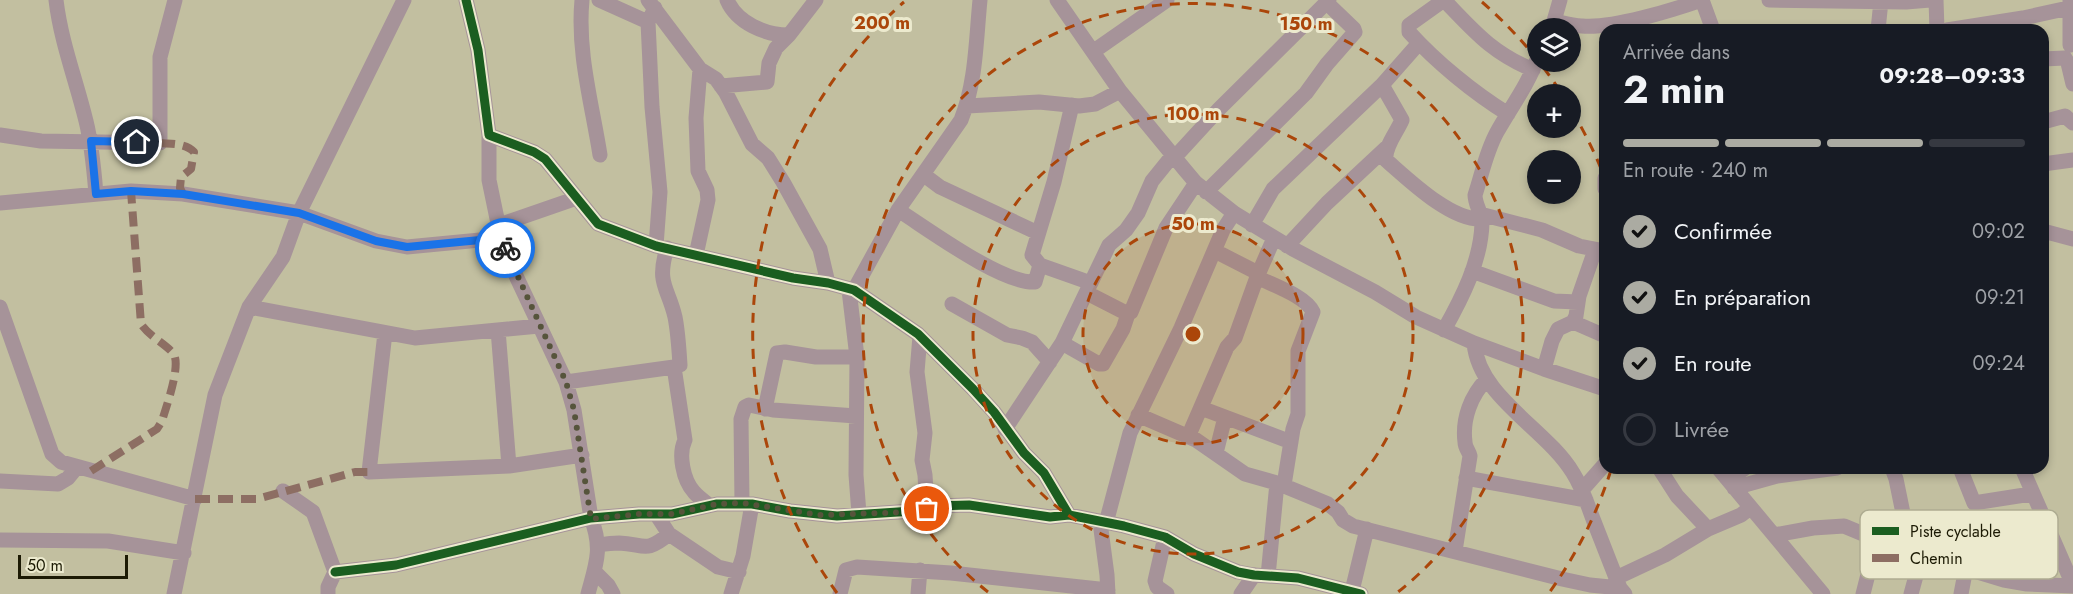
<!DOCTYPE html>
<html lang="fr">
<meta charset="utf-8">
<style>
body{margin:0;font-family:Jost,sans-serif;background:#242831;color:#f1f3f6;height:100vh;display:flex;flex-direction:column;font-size:22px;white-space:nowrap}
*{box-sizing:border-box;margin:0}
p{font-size:20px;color:#9ea1a6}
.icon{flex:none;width:33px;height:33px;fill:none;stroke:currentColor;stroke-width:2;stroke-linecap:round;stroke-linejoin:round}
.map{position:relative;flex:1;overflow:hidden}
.drawer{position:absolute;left:1599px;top:24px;width:450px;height:450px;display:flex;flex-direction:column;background:#171b24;border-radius:18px;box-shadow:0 3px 9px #0003}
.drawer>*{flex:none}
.controls{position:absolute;left:1527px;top:18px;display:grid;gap:12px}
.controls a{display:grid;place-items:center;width:54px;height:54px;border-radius:50%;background:#171b24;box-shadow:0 3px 9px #0003;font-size:30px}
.scale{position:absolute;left:18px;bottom:15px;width:110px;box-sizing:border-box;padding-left:6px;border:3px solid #1c1a04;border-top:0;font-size:16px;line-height:21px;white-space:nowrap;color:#1c1a04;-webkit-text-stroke:4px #eceace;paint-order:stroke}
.pin{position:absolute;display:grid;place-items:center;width:51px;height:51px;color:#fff;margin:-26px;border:3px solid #fff;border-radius:50%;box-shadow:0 2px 6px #0007}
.courier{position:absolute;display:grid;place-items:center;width:60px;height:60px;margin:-30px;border:4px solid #1a73e8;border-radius:50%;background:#fff;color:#222;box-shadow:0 2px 8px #0007}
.overview em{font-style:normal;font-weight:700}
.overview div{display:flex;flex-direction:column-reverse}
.overview{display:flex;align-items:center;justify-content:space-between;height:102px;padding:0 24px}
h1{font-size:39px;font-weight:700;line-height:45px}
.bar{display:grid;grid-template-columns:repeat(4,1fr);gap:9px 6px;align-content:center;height:72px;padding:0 24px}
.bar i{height:8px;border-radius:4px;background:#363941}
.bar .on{background:#ababa2}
.bar p{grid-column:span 4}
ol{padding:0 24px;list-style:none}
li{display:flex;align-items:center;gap:18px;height:66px}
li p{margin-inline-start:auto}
li .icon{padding:6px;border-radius:50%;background:#ababa2;color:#111;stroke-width:4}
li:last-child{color:#9ea1a6}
li i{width:33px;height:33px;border:3px solid #363941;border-radius:50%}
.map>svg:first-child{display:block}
</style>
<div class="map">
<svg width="2073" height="594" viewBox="0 0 2073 594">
<rect width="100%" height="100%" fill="#c2bfa0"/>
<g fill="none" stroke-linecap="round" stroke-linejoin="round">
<path stroke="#a69399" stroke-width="15" d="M56,0C61,42 76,80 86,121C92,145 94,170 96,194
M466,0L478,50L489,135L534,152L545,159L598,224L656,246L793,278L828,283L854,290L918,334L973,389L994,412L1024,453L1044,473L1069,515
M582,0C577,52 592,104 600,155
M599,0L648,22
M648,0L700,69L716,79L726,93L752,144L768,158L783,182L820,249L828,283
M727,0C737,23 765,35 789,35
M1057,0L1120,91L1185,170L1196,183L1234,213L1293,249L1375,292L1416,317L1474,343L1544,369L1605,389
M1444,0L1409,25V32C1436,62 1474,93 1508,114
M1444,0C1475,32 1491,52 1533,70
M1702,0L1713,30
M1769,0L1906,2L1930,0
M1936,0L1937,30
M655,8L648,22L652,107L660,192L656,246
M1554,21C1563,23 1573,26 1582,26C1612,29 1673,10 1702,0
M1550,28L1554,21L1560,0
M1878,30L1881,1
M1947,30L2023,18L2073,7
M2070,45V0
M1094,51L1167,0
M2043,59L2065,58L2068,63L2073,84
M1382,85L1402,120C1397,132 1384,147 1386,160C1409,180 1451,221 1482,219
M721,86L767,82L769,63L776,48L789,35L816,0
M1072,105L1054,182L1032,255L1040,265L1091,283
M967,106L1039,102L1079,106L1095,104L1120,91
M2043,122L2065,116L2073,123
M0,135L41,141L160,143V57L175,0
M489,135V180L501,238L509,261L566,382L574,410L591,518C603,549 596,564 588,594
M1175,157L1219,109L1329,0
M2043,164L2073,160
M924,175L940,187L1038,233
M1605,178V189
M1206,192L1306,93L1327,64L1355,32L1354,29L1327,3
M0,203L131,191L183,194L299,213L376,241L407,247L501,238
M898,210C928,229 1002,284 1035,282L1040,265
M1480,214L1542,230L1579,246L1605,251
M499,225L577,198
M1252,225L1273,189L1382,85L1419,43
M2043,231L2073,239
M1287,246L1327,203L1386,148
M1215,251L1258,273
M696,255L708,200L707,190L698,171L696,118L700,69
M1472,271L1554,301L1578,302
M1257,277C1272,285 1306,296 1313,312L1298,351V414L1293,429L1284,485
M849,290L857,357L856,475L859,514
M854,290L898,210L961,120C976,83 976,40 980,0
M1087,293L1128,314L1131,312L1166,228L1196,183
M952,304L1007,335L1022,338L1032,342L1050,362
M0,307L52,454L61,462L195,499
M249,307L415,338L539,326
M1573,322L1605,336
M498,330L509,466
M1444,330C1462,298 1481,261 1482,223C1482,213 1475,205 1475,195C1482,174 1486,152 1497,132C1511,107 1528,85 1538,57
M385,333L369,472L509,466L582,455
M920,336L917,372L925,433L922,460L925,475L927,509
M1062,343L1099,364H1103L1123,329L1128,314
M1474,343C1479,398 1546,428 1573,473C1582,487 1587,503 1593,519C1602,542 1611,565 1620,588L1625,594
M674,367L685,440C678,454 683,480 694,492C698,497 704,501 709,505
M1544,369L1552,341L1558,329L1573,322L1576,316L1579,296L1595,250
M566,382L674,367L680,365C679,349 678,332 675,317C668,287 656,284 667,248
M1201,408L1291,442
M765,409L777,353L785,352L816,357H857
M1138,415L1196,440L1245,474L1277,483L1328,504L1338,512L1343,520L1353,526L1562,579L1590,585L1620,588
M1005,429L1062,343L1109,245L1126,230L1138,213L1152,181L1173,155
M1188,437L1227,347L1235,338L1257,277L1274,238
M1216,453L1225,417
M1718,468L1823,594
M1892,468L1896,479L1911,552
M1960,468L1974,503L2031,494
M2022,468L2073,585
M1466,478L1586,500
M1728,480L1745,468
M0,481L58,484L68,478L77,467
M1734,488L1777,476L1837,468
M1582,490L1605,464
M283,491L313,512L335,572L328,587V594
M742,503L741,419L745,407L749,405L773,410L856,416
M656,514L669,534L718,567L739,572
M1100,522L1107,575L1108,594
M1106,523L1130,433L1181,328L1223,230L1234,213
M1708,529L1741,515L1750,508
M1774,535L1813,528L1844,526L1892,546L2004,580L2027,584L2073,586
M1165,537L1155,581L1157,587L1167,594
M0,540L108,541L184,553
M599,545C605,544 612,543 619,543C645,544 645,554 669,534
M1455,551L1470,456C1469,451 1465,448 1465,442C1462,419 1471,395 1487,379
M594,571L608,585L613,594
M335,572L396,565L591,518L639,514H672L717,504H752L790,511L837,516L913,511L934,506L969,505L1050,517L1069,515L1124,526L1165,537L1194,554L1238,572L1254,575L1298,578L1361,594
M1268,576L1277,483
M1616,578L1665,555L1708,529L1677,496L1659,468
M1352,591L1367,529
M174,594L215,395L249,307L283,257L299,213L404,0
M731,594L743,556L752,504
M840,594L846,570L857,567L951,573L1108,590
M918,594L920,570
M1241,594L1254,575
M1863,594L1877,539
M1911,594L1922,554
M1961,594L1966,568"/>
<path stroke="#8d6e63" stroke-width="8" stroke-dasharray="15 8" stroke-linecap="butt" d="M160,143C171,144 186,143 194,152L191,169L181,177L180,188L183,194
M91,471L157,429L162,421C166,407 182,364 173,353C163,342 150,337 141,324L131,191
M195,499H257L355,472H369"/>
<g stroke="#eceace" stroke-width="13">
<path id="cycleway" d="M466,0L478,50L489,135L534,152L545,159L598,224L656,246L793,278L828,283L854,290L918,334L973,389L994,412L1024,453L1044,473L1069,515
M335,572L396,565L591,518L639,514H672L717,504H752L790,511L837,516L913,511L934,506L969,505L1050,517L1069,515L1124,526L1165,537L1194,554L1238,572L1254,575L1298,578L1361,594"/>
</g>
<use href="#cycleway" stroke="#1b5e20" stroke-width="9"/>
</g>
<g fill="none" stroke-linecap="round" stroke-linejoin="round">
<path stroke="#56543b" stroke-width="6" stroke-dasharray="0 10.8" d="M505,248L566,382L574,410L591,519L639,514H672L717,504L742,503L820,515L914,512L927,509"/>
<path stroke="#1a73e8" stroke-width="8" d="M137,142L91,141L96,194L131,191L183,194L299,213L376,241L407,247L501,238L505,248"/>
</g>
<circle cx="1193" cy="334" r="110" fill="#ab460a" fill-opacity=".12"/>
<g fill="none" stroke="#ab460a" stroke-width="3" stroke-dasharray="10 8">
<circle cx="1193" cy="334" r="110"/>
<circle cx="1193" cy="334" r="220"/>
<path d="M988 592A330 330 0 1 1 1398 592"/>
<path d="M1611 470A440 440 0 0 1 1549 593M837 593A440 440 0 0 1 904 2M1482 2A440 440 0 0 1 1562 94M1572 111A440 440 0 0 1 1604 176"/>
</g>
<rect x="1860" y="510" width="198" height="69" rx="9" fill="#eceace" stroke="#aeac91" stroke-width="1.5"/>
<rect x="1872" y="527" width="27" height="8" fill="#1b5e20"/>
<rect x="1872" y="554" width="27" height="8" fill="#8d6e63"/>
<g font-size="16" fill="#1c1a04">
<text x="1910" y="537">Piste cyclable</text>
<text x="1910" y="564">Chemin</text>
</g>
<circle cx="1193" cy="334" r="9" fill="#ab460a" stroke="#eceace" stroke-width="3"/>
<g font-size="18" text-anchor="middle" font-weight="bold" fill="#ab460a" stroke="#eceace" stroke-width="6" stroke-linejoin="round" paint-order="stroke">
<text x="882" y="29">200 m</text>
<text x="1306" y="30">150 m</text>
<text x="1193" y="120">100 m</text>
<text x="1193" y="230">50 m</text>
</g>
</svg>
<div class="controls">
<a><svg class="icon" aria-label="layers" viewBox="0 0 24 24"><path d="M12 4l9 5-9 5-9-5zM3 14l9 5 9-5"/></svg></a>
<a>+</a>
<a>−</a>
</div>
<div class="scale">50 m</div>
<div class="pin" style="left:927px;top:509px;background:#ea580c"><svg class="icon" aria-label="bag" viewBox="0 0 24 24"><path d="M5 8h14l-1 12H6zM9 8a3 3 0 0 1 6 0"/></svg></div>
<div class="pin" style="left:137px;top:142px;background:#1f2937"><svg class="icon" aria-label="home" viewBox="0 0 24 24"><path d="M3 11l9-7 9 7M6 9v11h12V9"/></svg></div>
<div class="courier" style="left:505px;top:248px"><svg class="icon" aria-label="bike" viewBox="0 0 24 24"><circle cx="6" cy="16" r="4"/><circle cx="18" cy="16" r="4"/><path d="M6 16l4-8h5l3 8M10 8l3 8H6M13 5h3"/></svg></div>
<section class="drawer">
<div class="overview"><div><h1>2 min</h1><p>Arrivée dans</p></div><em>09:28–09:33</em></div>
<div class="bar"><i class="on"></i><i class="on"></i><i class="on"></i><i></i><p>En route · 240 m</p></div>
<ol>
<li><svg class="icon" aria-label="check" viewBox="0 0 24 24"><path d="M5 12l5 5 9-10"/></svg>Confirmée<p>09:02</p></li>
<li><svg class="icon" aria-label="check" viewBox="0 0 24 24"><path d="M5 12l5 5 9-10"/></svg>En préparation<p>09:21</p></li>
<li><svg class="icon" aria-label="check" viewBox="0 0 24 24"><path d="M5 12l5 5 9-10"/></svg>En route<p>09:24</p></li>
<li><i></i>Livrée</li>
</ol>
</section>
</div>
